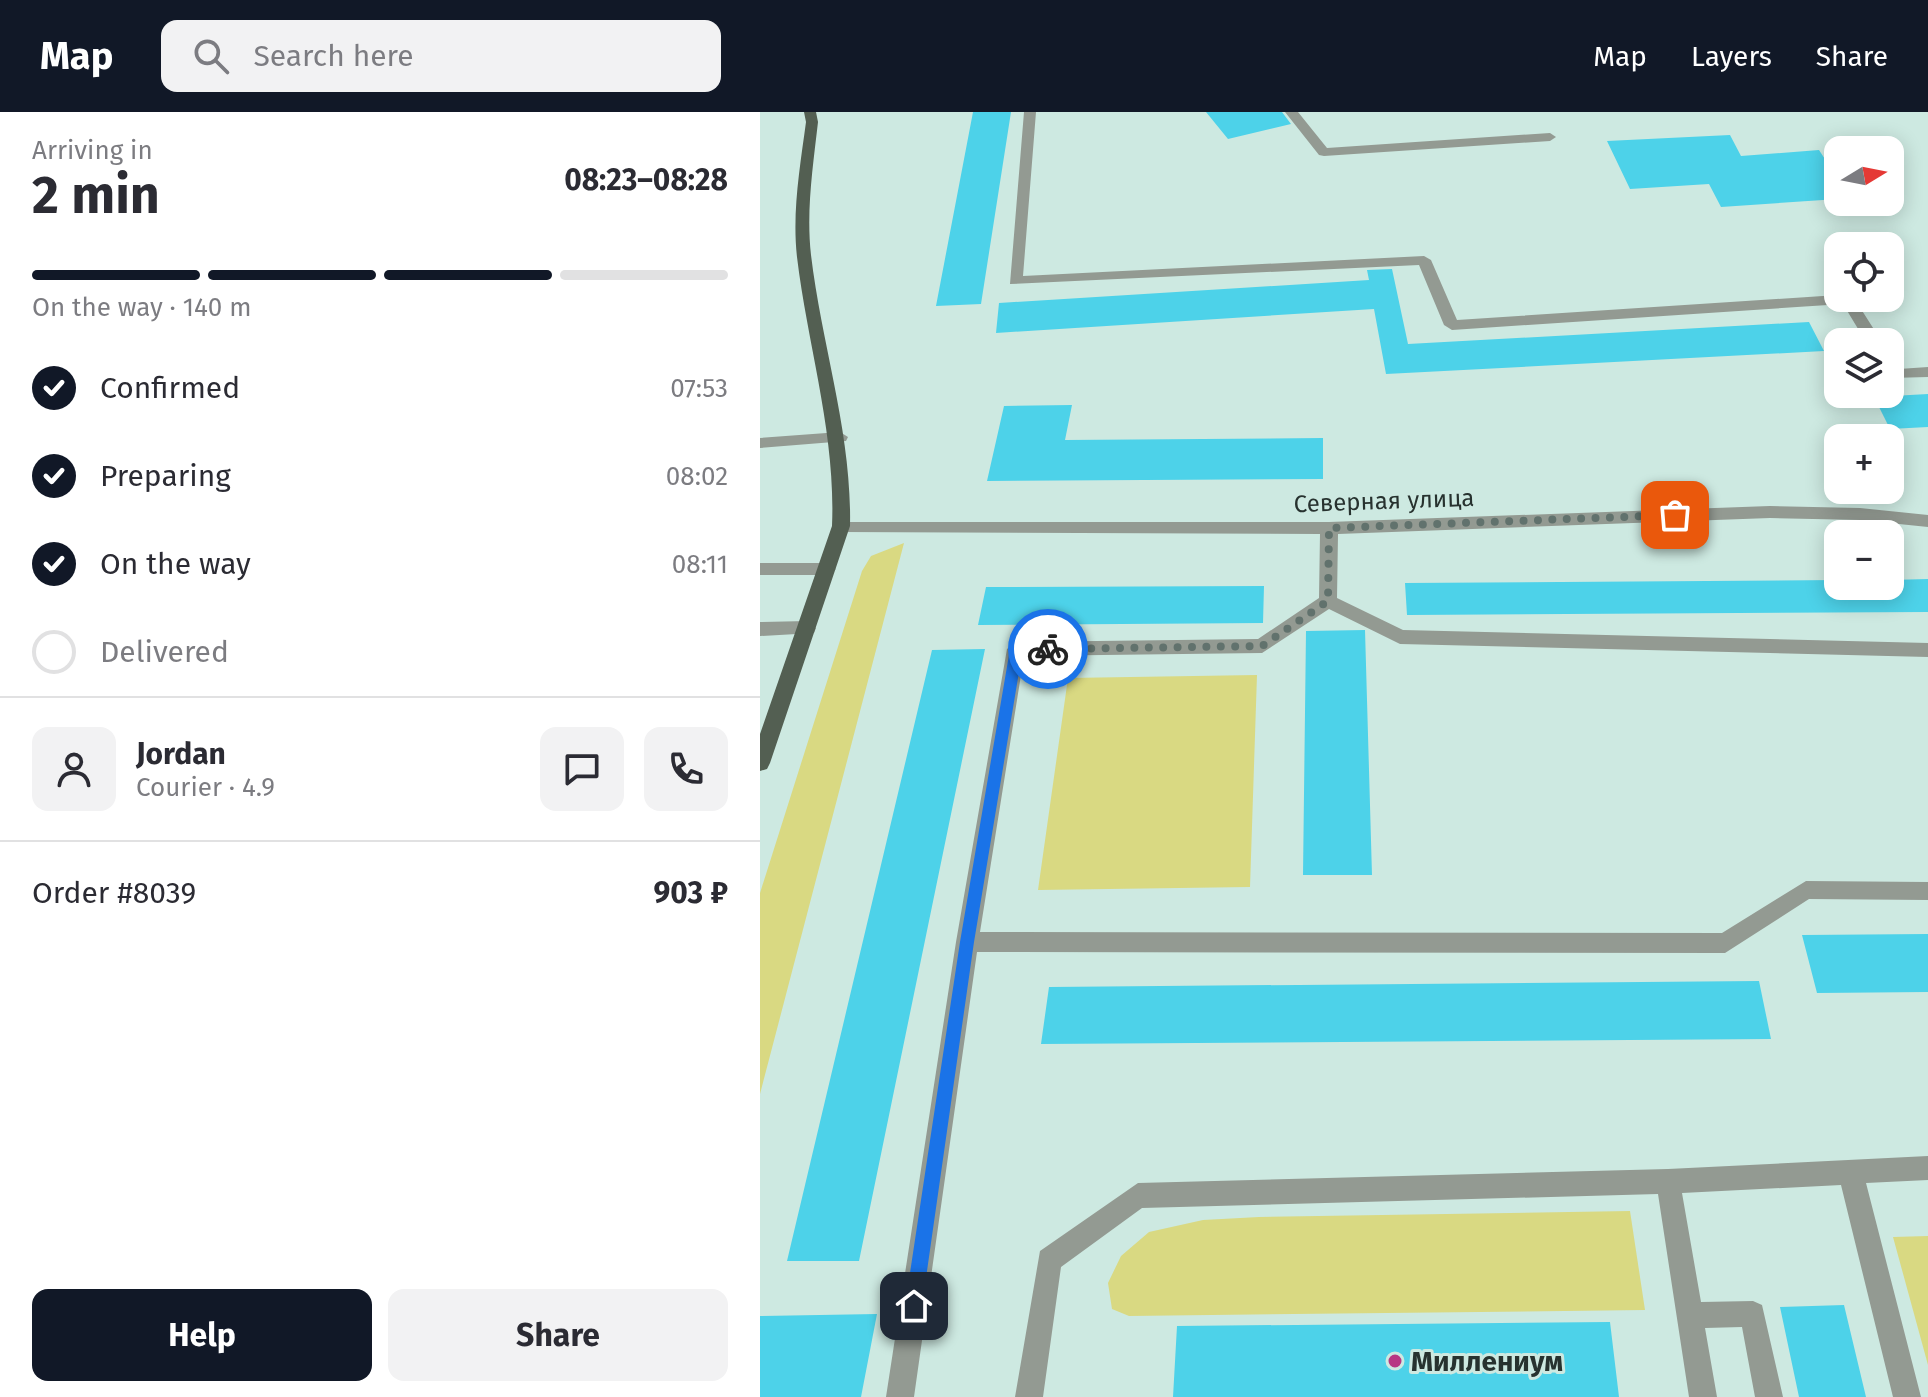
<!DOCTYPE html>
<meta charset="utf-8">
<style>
body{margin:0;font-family:"Fira Sans",sans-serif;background:#f2f2f3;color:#2b2b33;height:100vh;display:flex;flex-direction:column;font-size:30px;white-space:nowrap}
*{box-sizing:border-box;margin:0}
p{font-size:26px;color:#7c7c81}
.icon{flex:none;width:44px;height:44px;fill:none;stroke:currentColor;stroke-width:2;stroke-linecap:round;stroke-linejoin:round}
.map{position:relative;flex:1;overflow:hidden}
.sheet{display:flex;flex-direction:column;background:#fff;width:760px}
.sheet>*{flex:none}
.needle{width:52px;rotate:80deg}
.fabs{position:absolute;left:1064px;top:24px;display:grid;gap:16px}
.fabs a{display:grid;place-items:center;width:80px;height:80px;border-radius:16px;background:#fff;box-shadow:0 4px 20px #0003;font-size:40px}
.pin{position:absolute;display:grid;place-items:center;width:68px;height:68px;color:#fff;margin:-34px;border-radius:16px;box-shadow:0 4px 12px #0006}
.courier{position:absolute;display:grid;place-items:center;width:80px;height:80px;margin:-40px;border:6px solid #1a73e8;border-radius:50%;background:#fff;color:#222;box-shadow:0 2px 10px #0007}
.overview em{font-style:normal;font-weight:700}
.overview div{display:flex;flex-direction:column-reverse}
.overview{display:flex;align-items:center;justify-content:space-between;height:136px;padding:0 32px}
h1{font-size:52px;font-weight:700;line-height:60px}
.bar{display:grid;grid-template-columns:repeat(4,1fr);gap:12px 8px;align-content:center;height:96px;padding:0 32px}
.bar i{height:10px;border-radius:6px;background:#e1e1e2}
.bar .current{background:#111827}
.bar p{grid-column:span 4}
.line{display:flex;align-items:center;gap:20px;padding:0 32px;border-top:2px solid #e1e1e2}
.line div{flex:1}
.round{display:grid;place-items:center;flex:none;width:84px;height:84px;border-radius:16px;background:#f2f2f3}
ol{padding:0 32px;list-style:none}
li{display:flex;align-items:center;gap:24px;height:88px}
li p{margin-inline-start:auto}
li .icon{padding:8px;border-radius:50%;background:#111827;color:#fff;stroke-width:4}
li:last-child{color:#7c7c81}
li i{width:44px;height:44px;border:4px solid #e1e1e2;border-radius:50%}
.button{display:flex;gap:16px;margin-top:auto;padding:16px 32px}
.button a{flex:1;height:92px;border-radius:16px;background:#111827;color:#fff;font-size:32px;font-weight:700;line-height:92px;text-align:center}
.button a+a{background:#f2f2f3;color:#2b2b33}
header{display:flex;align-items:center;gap:48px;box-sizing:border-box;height:112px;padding:0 40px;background:#111827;color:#fff}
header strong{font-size:38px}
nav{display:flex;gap:44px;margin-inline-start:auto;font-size:28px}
.search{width:560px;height:72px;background:#f2f2f3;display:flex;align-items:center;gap:20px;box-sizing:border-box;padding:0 28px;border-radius:16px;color:#7c7c81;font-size:30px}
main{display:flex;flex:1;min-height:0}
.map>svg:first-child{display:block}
</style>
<header>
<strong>Map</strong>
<div class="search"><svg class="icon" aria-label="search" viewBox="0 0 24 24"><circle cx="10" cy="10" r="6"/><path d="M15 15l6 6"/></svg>Search here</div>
<nav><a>Map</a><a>Layers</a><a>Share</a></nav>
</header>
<main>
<section class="sheet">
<div class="overview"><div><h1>2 min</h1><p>Arriving in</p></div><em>08:23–08:28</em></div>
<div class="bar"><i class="current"></i><i class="current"></i><i class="current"></i><i></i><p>On the way · 140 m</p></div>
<ol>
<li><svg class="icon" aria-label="check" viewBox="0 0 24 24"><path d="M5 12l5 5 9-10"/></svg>Confirmed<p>07:53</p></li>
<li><svg class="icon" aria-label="check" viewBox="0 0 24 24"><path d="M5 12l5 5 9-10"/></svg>Preparing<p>08:02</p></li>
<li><svg class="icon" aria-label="check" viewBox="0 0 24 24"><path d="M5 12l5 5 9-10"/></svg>On the way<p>08:11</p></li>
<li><i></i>Delivered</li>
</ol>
<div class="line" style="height:144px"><a class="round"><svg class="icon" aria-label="person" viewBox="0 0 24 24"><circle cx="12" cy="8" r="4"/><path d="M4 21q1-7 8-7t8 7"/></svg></a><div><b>Jordan</b><p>Courier · 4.9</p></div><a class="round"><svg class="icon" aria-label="chat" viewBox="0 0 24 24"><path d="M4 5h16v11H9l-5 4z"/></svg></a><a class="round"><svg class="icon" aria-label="phone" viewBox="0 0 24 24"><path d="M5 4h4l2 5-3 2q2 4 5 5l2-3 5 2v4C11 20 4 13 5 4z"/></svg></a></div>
<div class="line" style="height:104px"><div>Order #8039</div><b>903 ₽</b></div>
<div class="button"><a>Help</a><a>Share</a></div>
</section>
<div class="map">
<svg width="1168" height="1285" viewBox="0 0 1168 1285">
<rect width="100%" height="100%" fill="#cde9e1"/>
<path fill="#d9d982" d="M144,431L0,982V781L102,459L111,444Z
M497,563L490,775L278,778L308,566Z
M870,1099L885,1198L369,1204L352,1197L348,1171L361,1144L389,1120L443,1108L499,1105Z
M1168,1124V1253L1133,1125Z"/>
<path fill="#4dd2e9" d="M213,0H251L221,192L176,194Z
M446,0H522L531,12L468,27Z
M970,23L981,44L1059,38L1078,67V87L961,95L949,72L870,77L847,29Z
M632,157L648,232L1049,210L1064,239L626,262L614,197L236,221L239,191L609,168L607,158Z
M1168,282V315L1130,317L1114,285Z
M312,293L305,328L563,326V367L227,369L244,294Z
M1168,467V500L647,503L645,471L1078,468V474H1130V468Z
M504,474L503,511L218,513L226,475Z
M605,518L612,763H543L546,519Z
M225,537L99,1149H27L172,538Z
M1168,822V880L1057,881L1042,823Z
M999,869L1011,927L281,932L289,875Z
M1084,1193L1106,1285H1039L1020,1195Z
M117,1202L101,1285H0V1204Z
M850,1210L859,1285H413L417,1214Z"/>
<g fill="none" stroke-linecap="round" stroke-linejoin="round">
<path fill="#939a92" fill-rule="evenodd" d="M264,0H276L263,164L664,144L671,148L697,208L1078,183V186H1094L1122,230H1106L1083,192L692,218L684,213L659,153L250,172Z
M525,0H538L567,36L790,21L796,25L790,29L564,44L559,43Z
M1130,250L1139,257L1168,255V265L1130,266Z
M80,320L88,325L86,329L0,336V326Z
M1010,394L1100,396L1168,403V415L1100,408L1010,406L578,422L577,486L643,518L1168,531V545L640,532L569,497L502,541L264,544L220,820L962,821L1046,769L1168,770V788L1049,787L965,841L217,840L154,1285H126L196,830L247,537L256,530L498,527L559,486L560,422L81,420L72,414L75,410H569Z
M0,451H67L76,457L67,463H0Z
M47,509L56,516L54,521L0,524V510Z
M1168,1044V1068L1106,1071L1161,1285H1133L1081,1073L922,1081L941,1190L993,1189L1002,1193L1023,1285H995L982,1215L945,1216L957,1285H929L898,1082L382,1096L301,1155L283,1285H255L280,1139L378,1071L908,1057Z"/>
<path fill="#535f52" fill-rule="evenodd" d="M44,0H56L58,10C53,54 46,99 51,143C62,235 92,321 90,414L10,651L7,657L0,659V622L72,414C76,322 48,236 37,145C32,100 40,55 46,10Z"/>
</g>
<path fill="#1a73e8" d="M288,532L293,534V540L262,542L214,830L162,1194L160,1200L154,1203L148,1200L145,1194L200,830L250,537L256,533Z"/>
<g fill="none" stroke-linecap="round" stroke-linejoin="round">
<path stroke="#61726d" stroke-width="8" stroke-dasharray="0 14.4" d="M288,537L502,534L568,489L569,416L915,403"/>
</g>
<circle fill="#b73783" stroke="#cde9e1" stroke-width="3" cx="635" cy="1249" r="8"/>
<g text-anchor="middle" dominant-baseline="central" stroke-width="6" stroke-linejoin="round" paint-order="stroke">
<g font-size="24" fill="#27322f" stroke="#cde9e1">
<text transform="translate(624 389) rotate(-2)">Северная улица</text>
</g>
<g font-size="28" font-weight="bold" fill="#27322f" stroke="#cde9e1" text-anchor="start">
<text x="651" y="1249">Миллениум</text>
</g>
</g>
</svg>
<div class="fabs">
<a><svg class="needle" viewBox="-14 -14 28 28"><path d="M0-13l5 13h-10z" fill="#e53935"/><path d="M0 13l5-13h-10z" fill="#7c7c81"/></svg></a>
<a><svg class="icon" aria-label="locate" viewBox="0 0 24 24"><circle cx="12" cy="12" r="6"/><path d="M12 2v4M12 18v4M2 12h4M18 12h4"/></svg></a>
<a><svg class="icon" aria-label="layers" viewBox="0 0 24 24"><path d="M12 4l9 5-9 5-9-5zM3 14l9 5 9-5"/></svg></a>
<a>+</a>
<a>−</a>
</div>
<div class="pin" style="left:915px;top:403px;background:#ea580c"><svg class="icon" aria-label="bag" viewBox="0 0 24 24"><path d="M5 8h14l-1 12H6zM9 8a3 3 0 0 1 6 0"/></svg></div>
<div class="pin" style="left:154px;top:1194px;background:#1f2937"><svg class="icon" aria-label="home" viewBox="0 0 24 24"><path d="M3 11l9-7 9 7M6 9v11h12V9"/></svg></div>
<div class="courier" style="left:288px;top:537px"><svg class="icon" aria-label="bike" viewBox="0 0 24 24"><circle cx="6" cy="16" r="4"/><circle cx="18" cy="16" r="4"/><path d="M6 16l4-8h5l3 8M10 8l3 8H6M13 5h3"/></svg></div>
</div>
</main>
